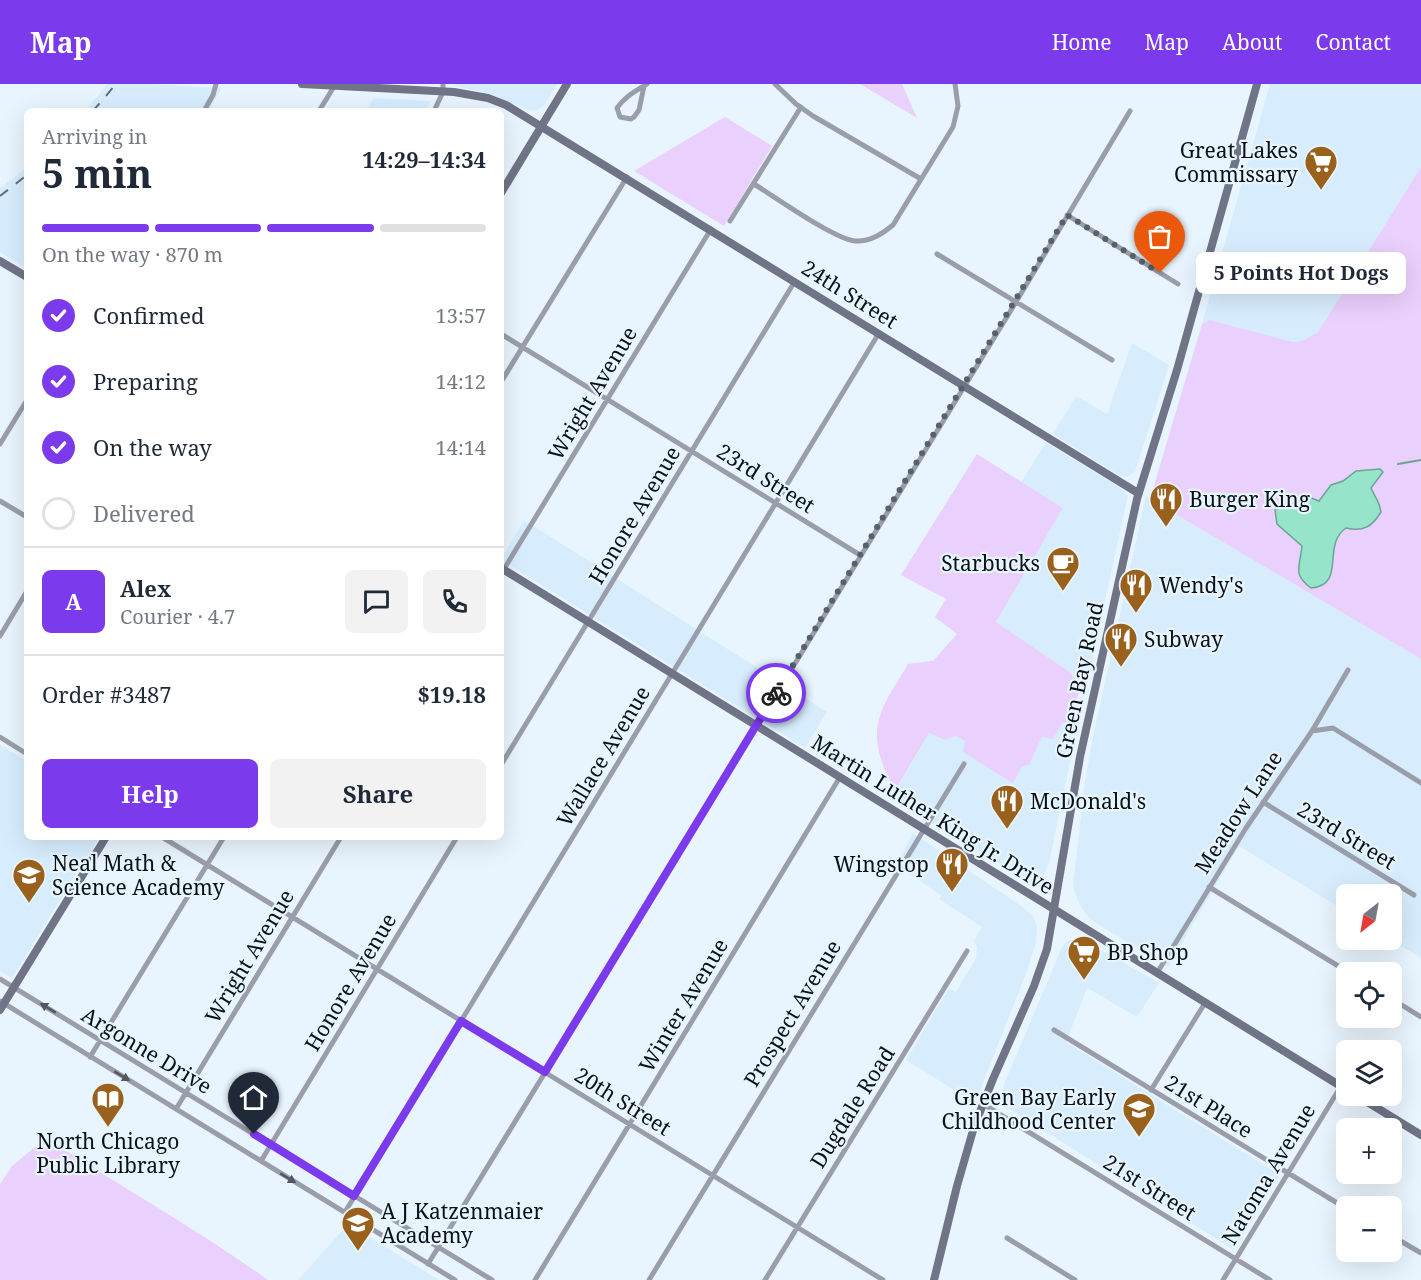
<!DOCTYPE html>
<meta charset="utf-8">
<style>
body{margin:0;font-family:"Noto Serif",serif;background:#f2f2f3;color:#1f2937;height:100vh;display:flex;flex-direction:column;font-size:22px;white-space:nowrap}
*{box-sizing:border-box;margin:0}
p{font-size:20px;color:#747a83}
.icon{flex:none;width:33px;height:33px;fill:none;stroke:currentColor;stroke-width:2;stroke-linecap:round;stroke-linejoin:round}
.map{position:relative;flex:1;overflow:hidden}
.details{position:absolute;left:24px;top:24px;width:480px;height:732px;display:flex;flex-direction:column;background:#fff;border-radius:9px;box-shadow:0 6px 24px #0002}
.details>*{flex:none}
.needle{width:39px;rotate:211deg}
.controls{position:absolute;left:1336px;top:800px;display:grid;gap:12px}
.controls a{display:grid;place-items:center;width:66px;height:66px;border-radius:9px;background:#fff;box-shadow:0 6px 24px #0002;font-size:30px}
.pin{position:absolute;display:grid;place-items:center;width:51px;height:51px;color:#fff;margin:-62px -26px;border-radius:50% 50% 50% 0;rotate:-45deg;box-shadow:0 0 6px #0007}
.pin .icon{rotate:45deg}
.courier{position:absolute;display:grid;place-items:center;width:60px;height:60px;margin:-30px;border:4px solid #7c3aed;border-radius:50%;background:#fff;color:#222;box-shadow:0 2px 8px #0007}
.bubble{position:absolute;height:42px;border-radius:9px;background:#fff;box-shadow:0 6px 24px #0002;font-size:20px;font-weight:700;line-height:42px;text-align:center}
.summary em{font-style:normal;font-weight:700}
.summary div{display:flex;flex-direction:column-reverse}
.summary{display:flex;align-items:center;justify-content:space-between;height:102px;padding:0 18px}
h1{font-size:39px;font-weight:700;line-height:45px}
.bar{display:grid;grid-template-columns:repeat(4,1fr);gap:9px 6px;align-content:center;height:72px;padding:0 18px}
.bar i{height:8px;border-radius:4px;background:#e0e1e3}
.bar .selected{background:#7c3aed}
.bar p{grid-column:span 4}
.line{display:flex;align-items:center;gap:15px;padding:0 18px;border-top:2px solid #e0e1e3}
.line div{flex:1}
.round{display:grid;place-items:center;flex:none;width:63px;height:63px;border-radius:9px;background:#f2f2f3}
ol{padding:0 18px;list-style:none}
li{display:flex;align-items:center;gap:18px;height:66px}
li p{margin-inline-start:auto}
li .icon{padding:6px;border-radius:50%;background:#7c3aed;color:#fff;stroke-width:4}
li:last-child{color:#747a83}
li i{width:33px;height:33px;border:3px solid #e0e1e3;border-radius:50%}
.primary-button{display:flex;gap:12px;margin-top:auto;padding:12px 18px}
.primary-button a{flex:1;height:69px;border-radius:9px;background:#7c3aed;color:#fff;font-size:24px;font-weight:700;line-height:69px;text-align:center}
.primary-button a+a{background:#f2f2f3;color:#1f2937}
header{display:flex;align-items:center;gap:36px;box-sizing:border-box;height:84px;padding:0 30px;background:#7c3aed;color:#fff}
header strong{font-size:28px}
nav{display:flex;gap:33px;margin-inline-start:auto;font-size:21px}
.map>svg:first-child{display:block}
</style>
<header>
<strong>Map</strong>
<nav><a>Home</a><a>Map</a><a>About</a><a>Contact</a></nav>
</header>
<div class="map">
<svg width="1421" height="1196" viewBox="0 0 1421 1196">
<rect width="100%" height="100%" fill="#e9f5fe"/>
<path fill="#d7edfe" d="M107,0H151L222,4L208,27H85Z
M454,0H453H557L544,22L537,26L530,27L489,9L458,3Z
M1270,0H1421V83L1318,248L1302,257L1293,258L1210,236L1202,240Z
M374,14L431,17L425,27H366Z
M27,83V185L0,168V104Z
M1132,259L1169,281L1135,388L1126,393H1122L1053,350L1076,312L1107,330Z
M1046,359L1119,403L1128,411L1087,600L996,538L1063,424L1021,398Z
M1146,412L1421,575V874L1390,855H1392V810H1347V828L1239,762L1168,883L1091,836L1083,826L1077,815L1073,801L1085,699L1092,657Z
M524,436L827,628L805,664L501,476Z
M1062,639L1078,640L1049,779L1042,796L1038,798L1025,794L891,716L929,649L945,656L956,652L965,657L963,668L1022,681H1029L1042,653Z
M0,661L27,677V753H99L12,894L0,887Z
M913,749L1020,821L1033,832L1037,842L1036,859L1027,887L975,1019L906,976L949,904L956,908L976,874L977,863L974,857L982,843L939,815L941,811L896,781Z
M1069,856H1081L1094,862L1159,899L1137,933L1087,904L1066,958L1280,1091L1234,1166L997,1017L1062,863Z
M348,1140L439,1196H298Z"/>
<path fill="#ead0fc" d="M860,0H902L917,34Z
M725,33L772,62L724,142L634,87Z
M1421,83V575L1150,415L1202,240L1210,236L1293,258L1302,257L1318,248Z
M977,370L1063,424L996,538L1071,589L1080,603L1072,639H1062L1053,655L1042,653L1029,681L1022,682L1013,699L963,668L965,657L956,652L945,656L929,649L896,705C888,696 885,687 881,675C868,635 889,613 908,580L933,577L957,550L935,533L946,515L901,491Z
M46,1054C120,1102 197,1145 268,1196H0V1100L12,1082Z"/>
<path fill="#96e4ca" stroke="#6ba595" stroke-width="1.5" d="M1380,385L1383,388L1371,404L1379,420L1381,428C1372,443 1363,448 1346,444C1321,461 1347,501 1311,504C1292,490 1300,483 1302,462L1277,440L1275,426L1309,413L1319,417L1331,401L1343,397L1356,387Z"/>
<g fill="none" stroke-linecap="round" stroke-linejoin="round">
<path stroke="#6ba595" stroke-width="2" d="M1398,380L1421,376"/>
<path stroke="#9a9daa" stroke-width="5" d="M775,0L796,20L813,32L921,95
M644,2L639,26L634,33L631,35L620,33L617,24C624,13 636,7 647,0
M204,27L213,11L216,0
M319,27L335,1
M434,27L443,8V0
M754,100C775,113 834,155 855,157C870,158 882,150 893,141L953,43L958,22L955,0
M1067,131L1178,200
M730,137L801,23
M937,170L1112,276
M501,250L860,471
M501,298L627,93
M0,360L27,316
M0,417L27,433
M501,490L711,145
M0,552L27,507
M1312,647L1333,644L1421,699
M0,653L27,670
M501,681L795,197
M1263,718L1414,811
M162,753L883,1196
M1209,803L1348,888
M1157,889L1246,744L1312,647L1348,586
M0,895L492,1196
M1392,915L1421,933
M0,917L455,1196
M1054,946L1347,1125
M90,973L224,753
M1151,1006L1205,919
M983,1020L1270,1196
M176,1025L341,753
M261,1077L457,753
M345,1128L879,249
M1392,1152L1421,1169
M1007,1154L1075,1196
M428,1180L1016,218L1130,27
M535,1196L840,693
M649,1196L964,680
M765,1196L967,867
M1223,1196L1341,1002"/>
<path stroke="#707487" stroke-width="8" d="M302,0L454,8L488,14L506,21L1138,409
M501,109L567,0
M0,177L27,193
M501,484L1347,1006
M0,926L106,753
M1356,1011L1421,1051
M934,1196L957,1102L974,1043L993,995L1034,902L1047,865L1080,673L1137,415L1177,286L1257,0"/>
<path stroke="#636d75" stroke-width="2" stroke-dasharray="10 10" stroke-linecap="butt" d="M93,27L116,0
M0,112L27,91"/>
</g>
<defs><path id="oneway-solid" d="M-6-.8H1V-3.2L6.5 0L1 3.2V.8H-6Z" transform="scale(1.5)"/></defs>
<g fill="#515862">
<use href="#oneway-solid" transform="translate(48 924) rotate(-149)"/>
<use href="#oneway-solid" transform="translate(122 992) rotate(31)"/>
<use href="#oneway-solid" transform="translate(288 1094) rotate(31)"/>
</g>
<g fill="none" stroke-linecap="round" stroke-linejoin="round">
<path stroke="#576169" stroke-width="6" stroke-dasharray="0 10.8" d="M776,609L1067,131L1160,189"/>
<path stroke="#7c3aed" stroke-width="8" d="M254,1050L354,1112L461,937L545,988L776,609"/>
</g>
<defs>
<g id="supermarket-pin" transform="scale(1.725)"><path d="M0 17L-7.5 6A9.5 9.5 0 1 1 7.5 6Z" fill="#99611c" stroke="#e9f5fe"/><path d="M-6-5.5h2.5l.6 2H6L4.5 2H-2.5L-4.4-4H-6ZM-1.5 3.2a1.3 1.3 0 1 0 .1 0ZM3 3.2a1.3 1.3 0 1 0 .1 0Z" fill="#fff"/></g>
<g id="restaurant-pin" transform="scale(1.725)"><path d="M0 17L-7.5 6A9.5 9.5 0 1 1 7.5 6Z" fill="#99611c" stroke="#e9f5fe"/><path d="M-5-6h1v4h1v-4h1v4h1v-4h1v5L-1.5 .5V6h-2V.5L-5-1ZM5-6V6H3V1.5H1.5Q1.5-4 5-6Z" fill="#fff"/></g>
<g id="cafe-pin" transform="scale(1.725)"><path d="M0 17L-7.5 6A9.5 9.5 0 1 1 7.5 6Z" fill="#99611c" stroke="#e9f5fe"/><path d="M-5.5-4.5H6V0H3Q3 3.5 0 3.5H-2.5Q-5.5 3.5-5.5 0ZM3-3.2v2h1.7v-2ZM-6 4.5H4V6H-6Z" fill="#fff"/></g>
<g id="school-pin" transform="scale(1.725)"><path d="M0 17L-7.5 6A9.5 9.5 0 1 1 7.5 6Z" fill="#99611c" stroke="#e9f5fe"/><path d="M0-5L7-2L0 1L-7-2ZM-4 1L0 2.5L4 1V4Q0 6-4 4Z" fill="#fff"/></g>
<g id="library-pin" transform="scale(1.725)"><path d="M0 17L-7.5 6A9.5 9.5 0 1 1 7.5 6Z" fill="#99611c" stroke="#e9f5fe"/><path d="M-6-4Q-3-5.5-.7-3.5V5Q-3 3-6 4ZM6-4Q3-5.5 .7-3.5V5Q3 3 6 4Z" fill="#fff"/></g>
</defs>
<g fill-rule="evenodd">
<use href="#supermarket-pin" x="1321" y="78"/>
<use href="#restaurant-pin" x="1166" y="415"/>
<use href="#cafe-pin" x="1063" y="479"/>
<use href="#restaurant-pin" x="1136" y="501"/>
<use href="#restaurant-pin" x="1121" y="555"/>
<use href="#restaurant-pin" x="1007" y="717"/>
<use href="#restaurant-pin" x="952" y="780"/>
<use href="#school-pin" x="29" y="791"/>
<use href="#supermarket-pin" x="1084" y="868"/>
<use href="#library-pin" x="108" y="1015"/>
<use href="#school-pin" x="1139" y="1025"/>
<use href="#school-pin" x="358" y="1139"/>
</g>
<g text-anchor="middle" dominant-baseline="central" stroke-width="4.5" stroke-linejoin="round" paint-order="stroke">
<g font-size="21" fill="#081219" stroke="#e9f5fe" text-anchor="start">
<text x="1298" y="66" text-anchor="end">Great Lakes<tspan x="1298" dy="24">Commissary</tspan></text>
<text x="1189" y="415">Burger King</text>
<text x="1040" y="479" text-anchor="end">Starbucks</text>
<text x="1159" y="501">Wendy's</text>
<text x="1144" y="555">Subway</text>
<text x="1030" y="717">McDonald's</text>
<text x="52" y="779">Neal Math &amp;<tspan x="52" dy="24">Science Academy</tspan></text>
<text x="929" y="780" text-anchor="end">Wingstop</text>
<text x="1107" y="868">BP Shop</text>
<text x="1116" y="1013" text-anchor="end">Green Bay Early<tspan x="1116" dy="24">Childhood Center</tspan></text>
<text x="108" y="1057" text-anchor="middle">North Chicago<tspan x="108" dy="24">Public Library</tspan></text>
<text x="381" y="1127">A J Katzenmaier<tspan x="381" dy="24">Academy</tspan></text>
</g>
<g font-size="21" fill="#081219" stroke="#e9f5fe">
<text transform="translate(850 210) rotate(32)">24th Street</text>
<text transform="translate(592 309) rotate(-59)">Wright Avenue</text>
<text transform="translate(766 394) rotate(32)">23rd Street</text>
<text transform="translate(634 431) rotate(-59)">Honore Avenue</text>
<text transform="translate(1079 596) rotate(-78)">Green Bay Road</text>
<text transform="translate(603 672) rotate(-59)">Wallace Avenue</text>
<text transform="translate(1238 728) rotate(-57)">Meadow Lane</text>
<text transform="translate(933 730) rotate(32)">Martin Luther King Jr. Drive</text>
<text transform="translate(1347 751) rotate(31)">23rd Street</text>
<text transform="translate(249 872) rotate(-59)">Wright Avenue</text>
<text transform="translate(350 898) rotate(-59)">Honore Avenue</text>
<text transform="translate(683 921) rotate(-59)">Winter Avenue</text>
<text transform="translate(792 929) rotate(-59)">Prospect Avenue</text>
<text transform="translate(147 966) rotate(31)">Argonne Drive</text>
<text transform="translate(623 1017) rotate(32)">20th Street</text>
<text transform="translate(1209 1022) rotate(32)">21st Place</text>
<text transform="translate(852 1023) rotate(-58)">Dugdale Road</text>
<text transform="translate(1268 1090) rotate(-59)">Natoma Avenue</text>
<text transform="translate(1150 1103) rotate(32)">21st Street</text>
</g>
</g>
</svg>
<div class="controls">
<a><svg class="needle" viewBox="-14 -14 28 28"><path d="M0-13l5 13h-10z" fill="#e53935"/><path d="M0 13l5-13h-10z" fill="#747a83"/></svg></a>
<a><svg class="icon" aria-label="locate" viewBox="0 0 24 24"><circle cx="12" cy="12" r="6"/><path d="M12 2v4M12 18v4M2 12h4M18 12h4"/></svg></a>
<a><svg class="icon" aria-label="layers" viewBox="0 0 24 24"><path d="M12 4l9 5-9 5-9-5zM3 14l9 5 9-5"/></svg></a>
<a>+</a>
<a>−</a>
</div>
<div class="pin" style="left:1160px;top:189px;background:#ea580c"><svg class="icon" aria-label="bag" viewBox="0 0 24 24"><path d="M5 8h14l-1 12H6zM9 8a3 3 0 0 1 6 0"/></svg></div>
<div class="pin" style="left:254px;top:1050px;background:#1f2937"><svg class="icon" aria-label="home" viewBox="0 0 24 24"><path d="M3 11l9-7 9 7M6 9v11h12V9"/></svg></div>
<div class="courier" style="left:776px;top:609px"><svg class="icon" aria-label="bike" viewBox="0 0 24 24"><circle cx="6" cy="16" r="4"/><circle cx="18" cy="16" r="4"/><path d="M6 16l4-8h5l3 8M10 8l3 8H6M13 5h3"/></svg></div>
<div class="bubble" style="left:1196px;top:168px;width:210px">5 Points Hot Dogs</div>
<section class="details">
<div class="summary"><div><h1>5 min</h1><p>Arriving in</p></div><em>14:29–14:34</em></div>
<div class="bar"><i class="selected"></i><i class="selected"></i><i class="selected"></i><i></i><p>On the way · 870 m</p></div>
<ol>
<li><svg class="icon" aria-label="check" viewBox="0 0 24 24"><path d="M5 12l5 5 9-10"/></svg>Confirmed<p>13:57</p></li>
<li><svg class="icon" aria-label="check" viewBox="0 0 24 24"><path d="M5 12l5 5 9-10"/></svg>Preparing<p>14:12</p></li>
<li><svg class="icon" aria-label="check" viewBox="0 0 24 24"><path d="M5 12l5 5 9-10"/></svg>On the way<p>14:14</p></li>
<li><i></i>Delivered</li>
</ol>
<div class="line" style="height:108px"><b class="round" style="background:#7c3aed;color:#fff">A</b><div><b>Alex</b><p>Courier · 4.7</p></div><a class="round"><svg class="icon" aria-label="chat" viewBox="0 0 24 24"><path d="M4 5h16v11H9l-5 4z"/></svg></a><a class="round"><svg class="icon" aria-label="phone" viewBox="0 0 24 24"><path d="M5 4h4l2 5-3 2q2 4 5 5l2-3 5 2v4C11 20 4 13 5 4z"/></svg></a></div>
<div class="line" style="height:78px"><div>Order #3487</div><b>$19.18</b></div>
<div class="primary-button"><a>Help</a><a>Share</a></div>
</section>
</div>
